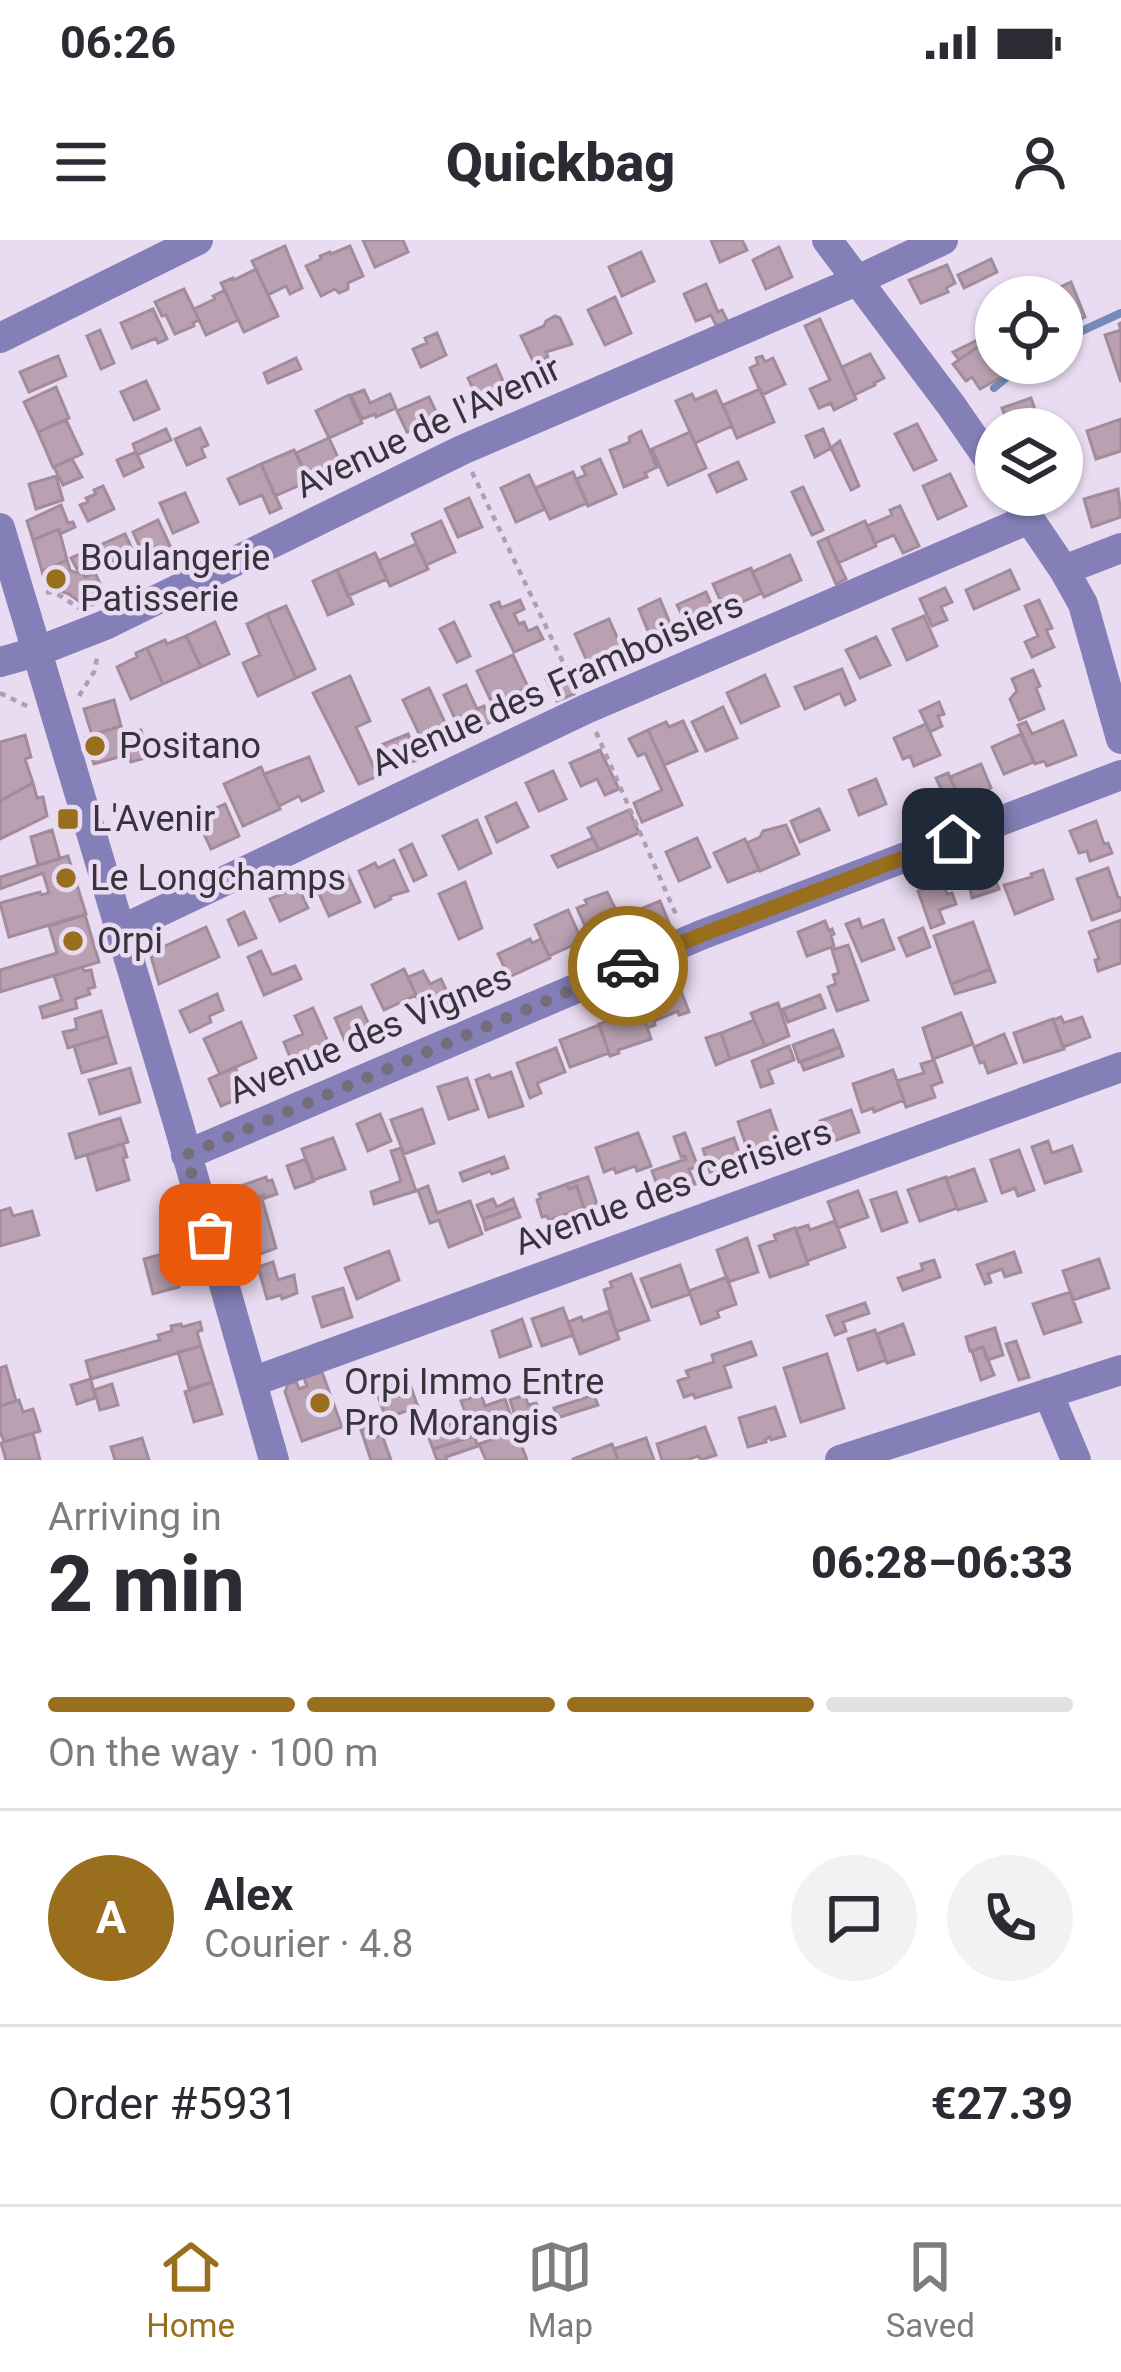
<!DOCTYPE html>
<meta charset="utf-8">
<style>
body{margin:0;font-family:Roboto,sans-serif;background:#f2f2f3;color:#2b2b33;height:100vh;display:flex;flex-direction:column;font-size:45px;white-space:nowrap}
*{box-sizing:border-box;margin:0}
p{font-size:39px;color:#7c7c81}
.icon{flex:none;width:66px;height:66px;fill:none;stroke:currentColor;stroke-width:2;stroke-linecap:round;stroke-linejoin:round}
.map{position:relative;height:1220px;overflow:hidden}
.side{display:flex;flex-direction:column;background:#fff;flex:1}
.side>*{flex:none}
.buttons{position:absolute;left:975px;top:36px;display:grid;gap:24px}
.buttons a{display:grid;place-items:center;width:108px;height:108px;border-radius:50%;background:#fff;box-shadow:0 3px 9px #0004;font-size:60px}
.pin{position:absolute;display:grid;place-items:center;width:102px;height:102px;color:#fff;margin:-51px;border-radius:24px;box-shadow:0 6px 18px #0006}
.courier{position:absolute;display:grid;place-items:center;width:120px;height:120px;margin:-60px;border:9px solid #996e1c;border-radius:50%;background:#fff;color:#222;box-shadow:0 3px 15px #0007}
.headline em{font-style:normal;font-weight:800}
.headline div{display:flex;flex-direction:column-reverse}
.headline{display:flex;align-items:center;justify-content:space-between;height:204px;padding:0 48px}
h1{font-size:78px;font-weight:800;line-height:90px}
.bar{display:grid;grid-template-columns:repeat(4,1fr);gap:18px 12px;align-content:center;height:144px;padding:0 48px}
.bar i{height:15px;border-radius:9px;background:#e1e1e2}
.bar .current{background:#996e1c}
.bar p{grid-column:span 4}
.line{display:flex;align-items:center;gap:30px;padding:0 48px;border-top:3px solid #e1e1e2}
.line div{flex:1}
.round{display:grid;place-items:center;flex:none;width:126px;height:126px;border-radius:63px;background:#f2f2f3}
.status{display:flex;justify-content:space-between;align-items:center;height:84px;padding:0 60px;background:#fff;direction:ltr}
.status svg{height:33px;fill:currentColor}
header{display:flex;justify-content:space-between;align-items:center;height:156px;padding:0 48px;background:#fff;font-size:54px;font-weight:800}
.menu{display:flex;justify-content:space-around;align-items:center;height:168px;border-top:3px solid #e1e1e2;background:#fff;font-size:33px;color:#7c7c81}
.menu a{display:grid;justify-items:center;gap:6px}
.menu .current{color:#996e1c}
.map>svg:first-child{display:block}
</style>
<div class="status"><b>06:26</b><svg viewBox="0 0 49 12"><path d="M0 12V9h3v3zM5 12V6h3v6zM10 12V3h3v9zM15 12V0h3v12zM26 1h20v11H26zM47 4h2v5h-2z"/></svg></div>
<header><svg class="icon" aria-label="menu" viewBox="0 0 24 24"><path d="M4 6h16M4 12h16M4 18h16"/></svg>Quickbag<svg class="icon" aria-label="person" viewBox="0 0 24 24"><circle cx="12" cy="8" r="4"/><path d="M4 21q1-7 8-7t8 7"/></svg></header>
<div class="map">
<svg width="1121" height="1220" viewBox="0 0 1121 1220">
<rect width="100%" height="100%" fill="#e9dbf2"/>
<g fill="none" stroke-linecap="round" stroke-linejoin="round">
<path stroke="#748bba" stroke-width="8" d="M1062,100L1121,73
M994,148L1024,123"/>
</g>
<path fill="#b9a1b1" stroke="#a28b9a" stroke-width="3" d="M363,0H403L408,12L375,27Z
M711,0H742L747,10L720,22Z
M285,6L302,48L290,54L286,46L268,55L252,21Z
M350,6L363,36L348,43V49L339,53L335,49L321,56L306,26L321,19L320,16L330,12L331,14Z
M779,7L792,37L766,49L753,20Z
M641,12L654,41L622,56L609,27Z
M991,19L997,32L964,48L958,35Z
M947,25L955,43L946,48L948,52L921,63L909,40Z
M256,29L278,76L244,92L221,43L233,38L234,40Z
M1071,42L1085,77L1062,88V57L1041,56Z
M706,44L718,72L722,70L728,82L717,87L711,75L696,81L684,54Z
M184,49L199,80L193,83L194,86L175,94L166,75L162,76L155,62Z
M225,50L238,80L206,95L194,69L215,59L213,56Z
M615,57L631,93L605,105L588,70Z
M153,69L167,99L158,103L156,98L132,108L121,83Z
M555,76L560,78L572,104L546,112L548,117L534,123L521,96L544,86L546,81Z
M820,79L856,159L834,170L831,163L819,168L810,149L830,140L805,86Z
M1121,83V142L1105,95L1121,90L1119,84Z
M100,90L114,123L101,129L87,96Z
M437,93L446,115L421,127L413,109L427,103L425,98Z
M986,96L996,111V123L982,104L959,120L953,112Z
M982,104L1005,135L980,149L972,137L966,141L953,124Z
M870,114L884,138L874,143L875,145L854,155L842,127Z
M58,116L66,136L29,152L20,132Z
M762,116L765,122L773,118L785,144L762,155L750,128L758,124L756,118Z
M296,118L301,129L268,143L264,133Z
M496,125L506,148L478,160L468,138Z
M146,141L159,169L134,180L121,152Z
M56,147L69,178L38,192L24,162Z
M760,149L774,182L737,198L723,165Z
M364,150L370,163L390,154L396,168L376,177L375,174L362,179L351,155Z
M716,151L732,186L695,203L676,161L692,154L695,160Z
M349,155L362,183L329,198L316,171Z
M429,157L439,178L407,192L397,171Z
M1031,158L1040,184L1026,189H1010L1002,168Z
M1121,179V211L1096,219L1087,191Z
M66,180L82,214L53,227L38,192Z
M917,184L936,220L914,230L895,194Z
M200,188L208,205L201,208L205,217L187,225L175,199Z
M166,189L171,200L137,215L133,204Z
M823,189L831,208L815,217L806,196Z
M641,191L657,227L645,233L647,237L624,247L610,210L630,202L629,197Z
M690,192L706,228L668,245L652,209Z
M329,198L340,222L307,236L296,213Z
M840,201L859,246L851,250L831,208Z
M294,210L309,241L275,256L261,224Z
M136,212L143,227L124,236L117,220Z
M72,219L82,237L63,245L54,227Z
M600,219L616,254L588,266L576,239L586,235L582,227Z
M738,222L746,239L717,252L709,235Z
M261,224L281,268L270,273L262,255L240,264L228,239Z
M573,232L587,263L550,279L535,248Z
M950,234L966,266L938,279L923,246Z
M529,235L545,269L516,282L501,248Z
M56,236L63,260L36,269L29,244Z
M103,246L114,269L88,281L80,265L88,262L86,258L96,254L94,250Z
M803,247L823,290L812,295L792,252Z
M1118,249L1121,277L1092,287L1084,259Z
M185,253L198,282L173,293L160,263Z
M469,258L482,287L458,297L445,269Z
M61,265L68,283L73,282L75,287L60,294L59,289L33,300L27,281Z
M900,266L919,306L903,313L894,295L875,303L867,286L892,275L890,270Z
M158,280L172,310L146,321L133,292Z
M441,281L455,312L426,325L412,294Z
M865,281L876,306L838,323L827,298Z
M59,289L67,320L42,331L33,300Z
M125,294L134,313L106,325L77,329L71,318Z
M827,298L846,339L836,344L818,302Z
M416,304L428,329L390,346L378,321Z
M375,313L387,339L348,356L337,330Z
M790,315L801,340L764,357L752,332Z
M67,320L70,330L74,332L82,333L85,337L95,333L107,358L87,367L69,354L46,346L42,331Z
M751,328L762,353L740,363L741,367L726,373L713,344Z
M337,330L353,364L328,375L313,341Z
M1010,330L1019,349L974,369L966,350Z
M945,348L952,362L941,367L947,380L932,386L920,359Z
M706,352L717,377L689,389L677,365Z
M660,359L672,388L650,396L639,369Z
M520,360L524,369L514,374L519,384L524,382L528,391L537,387L543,399L514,412L491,365L499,362L501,368Z
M1039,360L1052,388L1046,390L1054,407L1032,417L1025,402L1038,396L1025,366Z
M286,366L315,429L296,438L267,374Z
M267,374L296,438L258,456L243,423L260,415L247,384Z
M924,376L937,406L907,420L893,389Z
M609,379L624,413L590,428L575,394Z
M215,382L229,414L201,427L186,396Z
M454,382L470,416L457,422L440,389Z
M186,396L201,427L163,444L147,408L165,400L167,404Z
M876,397L890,425L860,438L846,410Z
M147,408L163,444L131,459L117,427L137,417L136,413Z
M513,415L528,447L492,463L477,431Z
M842,429L855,460L845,465L840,453L805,469L795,447Z
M1033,430L1040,446L1036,448L1044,469L1019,480L1010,459L1017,451L1012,439Z
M564,431L574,454L557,461L546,439Z
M765,435L779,466L741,483L727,453Z
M350,436L370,481L356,487L378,536L359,544L313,453Z
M466,445L477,469L484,466L491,482L469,492L463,478L456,481L444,455Z
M429,448L448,489L423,502L403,460Z
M114,460L121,486L92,495L84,469Z
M939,462L944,474L938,476L942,486L930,492L920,471Z
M723,467L737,498L706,511L692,482Z
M683,481L697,511L664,525L648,490L666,482L669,487Z
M1063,481L1076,515L1047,526L1044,521L1035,524L1018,485L1026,482L1032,494Z
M926,484L940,515L914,526L910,516L903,519L894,498Z
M121,486L124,494L141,490L149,517L131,522L129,514L94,524L86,497Z
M648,490L682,565L642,582L634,563L662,550L645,513L638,516L629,499Z
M408,494L420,519L412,522L407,512L388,520L381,505Z
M1021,494L1034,522L1004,534L992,507Z
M25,495L31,517L25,519L33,543L0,561V502Z
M600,510L619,549L605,555L597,539L581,546L570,523Z
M309,517L323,551L302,561L299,556L279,566L264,534Z
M981,524L991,548L961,561L950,537Z
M261,527L280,569L243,586L224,544Z
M553,531L566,559L539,571L526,543Z
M948,533L961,561L949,566L936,538Z
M876,539L886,564L859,575L849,550Z
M33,543L37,558L43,557L47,576L0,599V561Z
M516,563L528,587L497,602L486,577Z
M225,564L239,596L211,609L196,577Z
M819,569L829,590L800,602L791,581Z
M629,570L639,593L599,610L588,588Z
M477,580L491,613L459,629L443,596Z
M1096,581L1104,604L1108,603L1112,613L1090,621L1087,611L1079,613L1070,591Z
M786,585L799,614L760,631L747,603L760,597L763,591Z
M52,590L60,619L38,625L31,597Z
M593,598L599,610L558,627L552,616Z
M697,598L710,627L679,641L666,612Z
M745,599L759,630L728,642L714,613Z
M412,604L426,635L414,641L400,610Z
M68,616L86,674L9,697L0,663L40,652L41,655L49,653L43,633L0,649V637Z
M394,620L408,651L390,656L391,659L375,667L359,631L375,623L378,628Z
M990,626L999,649L972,658L967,634Z
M1108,628L1118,657L1121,658V670L1092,680L1077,639Z
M1043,630L1053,659L1015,674L1004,645L1032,637L1031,634Z
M347,633L360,662L329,676L316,647Z
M465,642L482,688L459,699L439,654Z
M943,642L947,654L952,653L956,664L939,670L944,683L931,688L918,651Z
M298,647L308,668L280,681L270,659Z
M607,652L619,676L613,679V690L601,695L599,690L589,695L577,668L587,664L585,660Z
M660,661L669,683L638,695L628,674Z
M568,670L582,701L549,716L535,685Z
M244,672L256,698L239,705L228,680Z
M85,675L99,722L0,752V730L57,713L49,686Z
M859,679L862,688L883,680L894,709L862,721L846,684Z
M1121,680V723L1098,731L1095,720L1099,719L1089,692Z
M825,681L829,691L832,689L834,694L831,695L834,706L807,716L798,692Z
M973,682L990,729L951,744L934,696Z
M206,687L219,717L159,744L150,713Z
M923,688L930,707L907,716L899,698Z
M530,699L532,703L541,699L550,718L509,737L498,714Z
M848,705L868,760L837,771L828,747L836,744L833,735L839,733L832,710Z
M261,711L272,735L295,726L301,739L264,755L248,717Z
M82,727L84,731L91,730L95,747L88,749L90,754L75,759L77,768L43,778L40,767L62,760L54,736Z
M404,729L416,755L384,770L372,745Z
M990,729L995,742L955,754L951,744Z
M423,731L430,744L441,739L449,756V762L440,766L438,762L422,769L408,737Z
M681,751L689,772L679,775L678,771L654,781L655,785L647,788L640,767Z
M217,754L223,770L209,776L211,782L190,792L180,771Z
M820,755L825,768L788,782L783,769Z
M778,763L789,796L765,806L751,773Z
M361,767L375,798L364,803L367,809L360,812L357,807L349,810L335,778Z
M313,768L332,811L299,824L295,815L290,817L284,802L303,794L295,776Z
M641,769L651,799L618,810L619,813L610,816L599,784Z
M101,771L108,796L68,808L63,792L77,789L75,779Z
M961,773L973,804L933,819L923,788Z
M1061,777L1064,783L1082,777L1090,797L1063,807L1053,780Z
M1053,779L1064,809L1024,822L1014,793Z
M754,780L765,806L730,819L721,793Z
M241,782L256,818L220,834L204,799Z
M599,785L609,813L570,827L560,800Z
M833,790L840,807L799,822L793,805Z
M721,793L730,819L716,825L706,798Z
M1004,794L1016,823L988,833L984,822L980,823L974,807Z
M108,796L116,823L82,833L74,806Z
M789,806L794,820L768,830L773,843L761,847L752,821Z
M840,807L843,816L804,830L801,822Z
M556,808L565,832L537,843L541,853L530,858L517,823Z
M934,820L942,842L931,846L935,857L906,867L897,841L924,833L921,824Z
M235,827L247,855L221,866L209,839Z
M130,828L140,862L100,874L89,840Z
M893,830L904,860L874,872L873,868L862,872L853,844Z
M511,832L523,866L489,877L476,840L489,835L491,839Z
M467,838L478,869L449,879L438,847Z
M422,869L434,903L404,914L391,880Z
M770,870L780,899L748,911L738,882Z
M851,870L859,892L828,903L820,881Z
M380,874L391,901L368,911L357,884Z
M120,878L128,902L76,918L69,894Z
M638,893L651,926L637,931L635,926L616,933L614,928L604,932L596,908Z
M685,893L698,927L689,929L695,944L661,956L652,931L686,919L685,916L681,917L674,897Z
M333,898L345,929L313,940L302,909Z
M734,898L742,921L710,932L703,909Z
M1048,901L1052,913L1072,906L1081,931L1045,943L1032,907Z
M123,904L127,917L123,918L129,940L97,950L87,915Z
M401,908L416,951L374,964L371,952L401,941L391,911Z
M1019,910L1034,950L1018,956L1015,948L1002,953L991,920Z
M504,917L508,928L492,934L490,931L463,941L460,933Z
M306,919L314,941L295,948L287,926Z
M974,929L986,961L958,970L946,939Z
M266,937L267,941L272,940L277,954L265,958L264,955L239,964L235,948Z
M588,937L597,964L584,968L577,946L569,949L567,944Z
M946,937L957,968L920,981L908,950Z
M567,944L569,949L577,946L584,968L549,980L547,976L542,977L537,960L541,958L539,954Z
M428,946L437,973L470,961L482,994L449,1007L439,980L430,983L418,950Z
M858,951L868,977L838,988L828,962Z
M896,952L907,982L882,991L871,960Z
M262,959L276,1008L247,1019L233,970Z
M493,959L497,967L513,959L516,967L483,979L477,965Z
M516,967L520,977L486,990L483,979Z
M10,968L13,976L32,971L39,995L0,1006V971Z
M835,981L845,1007L807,1021L796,989L808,985L810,990Z
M795,988L808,1024L770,1037L759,1006L776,1000L774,995Z
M747,998L758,1032L728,1042L717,1010Z
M389,1011L399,1040L357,1059L345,1028Z
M169,1012L179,1047L153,1054L144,1019Z
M1014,1012L1021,1032L1005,1037L1002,1029L988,1034L991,1042L985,1044L977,1025Z
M1099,1019L1109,1048L1073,1060L1063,1031Z
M934,1020L940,1037L903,1050L898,1038L923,1030L921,1024Z
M273,1022L278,1040L294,1035L297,1053L282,1059L281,1055L267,1059L258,1027Z
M680,1025L690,1054L652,1067L641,1039Z
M631,1034L649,1080L616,1092L604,1050L612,1047L610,1042Z
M727,1037L736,1064L717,1071L719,1077L701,1084L689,1051Z
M343,1048L352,1077L322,1087L313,1057Z
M1070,1052L1081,1082L1044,1094L1033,1064Z
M865,1063L869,1073L843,1082L846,1091L835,1095L827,1076Z
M563,1068L573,1095L542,1106L532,1079Z
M609,1071L619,1099L580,1114L568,1082L581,1077L583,1081Z
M522,1079L531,1106L500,1117L492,1091Z
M200,1082L202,1090L197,1092L201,1106L91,1139L86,1121L160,1100L158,1095L172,1091L171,1086L181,1084L182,1087Z
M903,1084L914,1114L887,1123L877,1094Z
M995,1088L1003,1115L987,1120L983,1107L970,1111L966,1097Z
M875,1090L886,1120L858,1130L848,1099Z
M1016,1101L1029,1137L1019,1140L1006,1104Z
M751,1102L756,1115L724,1126L731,1147L695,1158L693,1154L684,1157L678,1141L689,1137L686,1131L714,1122L712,1115Z
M201,1106L212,1142L189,1149L178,1112Z
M983,1107L994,1135L981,1140L972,1111Z
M827,1114L844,1168L801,1182L784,1128Z
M6,1126L16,1161L0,1166V1128Z
M322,1132L342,1187L302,1201L285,1152L288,1144L296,1141L299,1149L307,1146L304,1138Z
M91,1139L95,1158L77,1164L71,1145Z
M408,1139L418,1167L386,1178L376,1151Z
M212,1142L222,1174L194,1182L185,1152Z
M112,1144L118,1165L100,1170L94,1150Z
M481,1154L485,1166L505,1159L513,1182L474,1196L461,1161Z
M525,1155L528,1165L536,1163L540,1172L516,1179L510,1160Z
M594,1155L598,1165L557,1178L554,1168Z
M19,1160L23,1172L33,1169L40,1191L4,1202L0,1191V1166Z
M775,1167L785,1196L771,1200L770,1197L765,1199L766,1202L748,1207L739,1178Z
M444,1174L448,1185L467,1178L474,1196L433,1209L423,1182Z
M369,1187L373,1198L382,1195L391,1220H371L361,1190Z
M705,1187L716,1215L701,1220L698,1216L687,1220H662L657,1204Z
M516,1191L527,1220H486L479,1204Z
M33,1193L40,1220H6L1,1203Z
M474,1196L478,1206L446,1217L447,1220H437L433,1209Z
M142,1198L149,1220H115L111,1207Z
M646,1198L654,1220H618L614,1209Z
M612,1204L618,1220H573V1219Z"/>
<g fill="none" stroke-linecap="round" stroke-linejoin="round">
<path stroke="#aba0b2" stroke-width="4.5" stroke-dasharray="6 6" stroke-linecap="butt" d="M472,232L573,443
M46,352L56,353L79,368
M0,453L27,466
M79,456L94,432L97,418
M596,492L678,679"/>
<path stroke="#847fb7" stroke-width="30" d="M827,0L951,165L996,230
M0,98L198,0
M1013,255L1064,330L1083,364L1121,499
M0,288L178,883L274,1220
M1064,330L1121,308
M0,422L36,412L105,385L462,210L847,45L943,0
M121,690L586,469L1029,279
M186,915L701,695L1121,535
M252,1142L1121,827
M1048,1153L1076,1220
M840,1220L1121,1130"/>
</g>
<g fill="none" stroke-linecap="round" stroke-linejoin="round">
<path stroke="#766d7b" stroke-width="12" stroke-dasharray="0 21.6" d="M210,995L186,915L628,726"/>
<path stroke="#996e1c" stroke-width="15" d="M628,726L701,695L953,599"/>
</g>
<g fill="#996e1c" stroke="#e9dbf2" stroke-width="4.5">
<circle cx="56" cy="339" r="12"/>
<circle cx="95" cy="506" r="12"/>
<rect x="56" y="567" width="24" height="24" rx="6"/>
<circle cx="66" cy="638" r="12"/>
<circle cx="73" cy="701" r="12"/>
<circle cx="320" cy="1163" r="12"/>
</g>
<g text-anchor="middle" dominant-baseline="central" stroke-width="9" stroke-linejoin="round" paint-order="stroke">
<g font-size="36" fill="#38323b" stroke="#e9dbf2">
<text transform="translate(428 187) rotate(-25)">Avenue de l'Avenir</text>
<text transform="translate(557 444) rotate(-24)">Avenue des Framboisiers</text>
<text transform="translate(370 794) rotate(-23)">Avenue des Vignes</text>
<text transform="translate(673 947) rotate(-20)">Avenue des Cerisiers</text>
</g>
<g font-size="36" fill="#38323b" stroke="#e9dbf2" text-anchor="start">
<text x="80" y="318">Boulangerie<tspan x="80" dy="41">Patisserie</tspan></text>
<text x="119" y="506">Positano</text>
<text x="92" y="579">L'Avenir</text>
<text x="90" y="638">Le Longchamps</text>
<text x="97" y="701">Orpi</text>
<text x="344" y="1142">Orpi Immo Entre<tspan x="344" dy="41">Pro Morangis</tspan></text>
</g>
</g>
</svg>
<div class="buttons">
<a><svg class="icon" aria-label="locate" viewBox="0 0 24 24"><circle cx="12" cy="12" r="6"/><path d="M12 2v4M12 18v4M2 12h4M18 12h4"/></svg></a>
<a><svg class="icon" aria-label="layers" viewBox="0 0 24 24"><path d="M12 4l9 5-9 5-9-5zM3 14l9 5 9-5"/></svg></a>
</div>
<div class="pin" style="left:210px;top:995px;background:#ea580c"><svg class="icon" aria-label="bag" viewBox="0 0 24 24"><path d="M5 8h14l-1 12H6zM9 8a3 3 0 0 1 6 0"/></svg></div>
<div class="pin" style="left:953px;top:599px;background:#1f2937"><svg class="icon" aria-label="home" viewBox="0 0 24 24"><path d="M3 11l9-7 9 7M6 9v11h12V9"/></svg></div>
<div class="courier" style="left:628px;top:726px"><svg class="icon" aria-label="car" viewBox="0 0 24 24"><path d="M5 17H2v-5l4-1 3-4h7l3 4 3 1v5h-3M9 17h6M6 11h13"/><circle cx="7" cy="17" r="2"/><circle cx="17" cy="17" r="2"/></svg></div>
</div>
<section class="side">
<div class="headline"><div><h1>2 min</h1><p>Arriving in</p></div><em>06:28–06:33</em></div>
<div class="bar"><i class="current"></i><i class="current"></i><i class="current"></i><i></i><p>On the way · 100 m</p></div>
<div class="line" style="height:216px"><b class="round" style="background:#996e1c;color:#fff">A</b><div><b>Alex</b><p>Courier · 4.8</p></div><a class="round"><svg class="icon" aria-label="chat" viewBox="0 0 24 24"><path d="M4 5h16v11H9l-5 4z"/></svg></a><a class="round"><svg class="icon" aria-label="phone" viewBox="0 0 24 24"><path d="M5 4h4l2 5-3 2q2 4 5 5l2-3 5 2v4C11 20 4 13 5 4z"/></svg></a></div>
<div class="line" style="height:156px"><div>Order #5931</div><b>€27.39</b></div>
</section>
<nav class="menu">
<a class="current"><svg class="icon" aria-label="home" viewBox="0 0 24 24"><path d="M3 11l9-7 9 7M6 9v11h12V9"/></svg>Home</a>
<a><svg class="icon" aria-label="map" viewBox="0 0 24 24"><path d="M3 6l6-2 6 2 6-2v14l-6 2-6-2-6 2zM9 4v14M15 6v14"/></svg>Map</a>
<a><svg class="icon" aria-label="saved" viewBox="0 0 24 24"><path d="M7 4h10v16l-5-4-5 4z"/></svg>Saved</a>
</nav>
